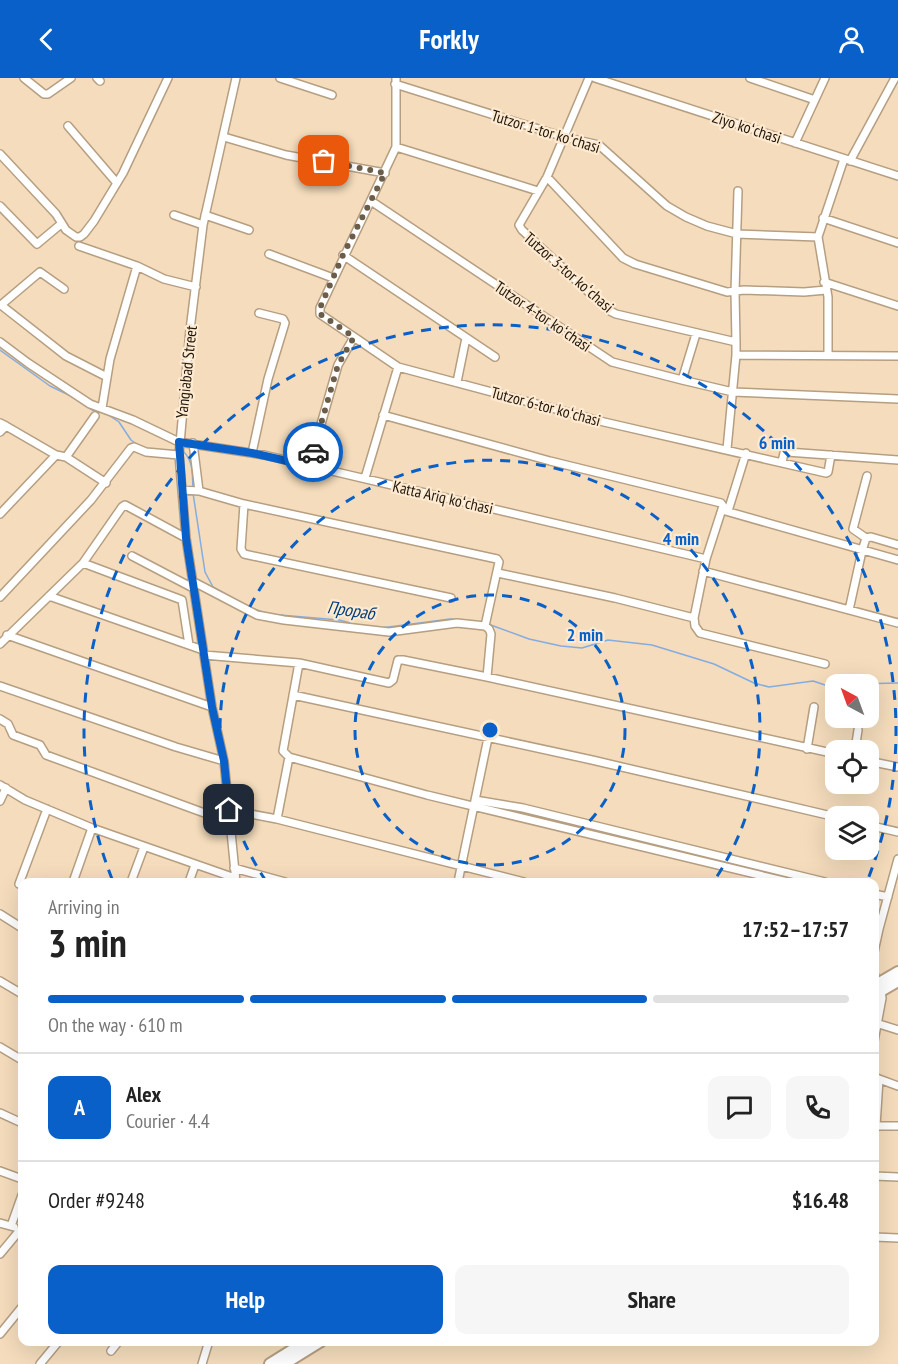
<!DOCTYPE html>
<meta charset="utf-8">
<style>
body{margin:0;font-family:"PT Sans Narrow",sans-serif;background:#f6f6f6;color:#222;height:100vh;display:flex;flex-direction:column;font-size:22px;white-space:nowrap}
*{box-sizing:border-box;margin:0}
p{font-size:20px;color:#767676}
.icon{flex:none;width:33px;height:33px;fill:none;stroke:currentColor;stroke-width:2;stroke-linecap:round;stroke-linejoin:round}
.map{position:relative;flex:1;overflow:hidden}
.side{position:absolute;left:18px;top:800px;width:861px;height:468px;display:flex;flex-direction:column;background:#fff;border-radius:12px;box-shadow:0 6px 24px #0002}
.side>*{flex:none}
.needle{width:39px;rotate:319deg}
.buttons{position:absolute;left:825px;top:596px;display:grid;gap:12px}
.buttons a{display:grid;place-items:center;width:54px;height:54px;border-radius:12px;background:#fff;box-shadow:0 6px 24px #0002;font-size:30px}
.pin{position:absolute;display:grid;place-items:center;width:51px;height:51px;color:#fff;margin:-26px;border-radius:12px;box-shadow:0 3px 9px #0006}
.courier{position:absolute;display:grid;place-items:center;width:60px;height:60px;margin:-30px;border:4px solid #0960c9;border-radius:50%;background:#fff;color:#222;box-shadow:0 2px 8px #0007}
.overview em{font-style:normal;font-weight:700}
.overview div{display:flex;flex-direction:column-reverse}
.overview{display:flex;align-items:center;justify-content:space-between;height:102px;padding:0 30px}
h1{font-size:39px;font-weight:700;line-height:45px}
.bar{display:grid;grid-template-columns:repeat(4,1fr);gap:9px 6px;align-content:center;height:72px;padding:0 30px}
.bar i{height:8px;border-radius:4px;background:#e0e0e0}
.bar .on{background:#0960c9}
.bar p{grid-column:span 4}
.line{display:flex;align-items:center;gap:15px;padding:0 30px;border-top:2px solid #e0e0e0}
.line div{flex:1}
.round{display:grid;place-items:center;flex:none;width:63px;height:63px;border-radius:12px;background:#f6f6f6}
.button{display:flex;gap:12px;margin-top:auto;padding:12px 30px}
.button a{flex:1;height:69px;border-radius:12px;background:#0960c9;color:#fff;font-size:24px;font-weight:700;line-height:69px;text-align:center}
.button a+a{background:#f6f6f6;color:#222}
header{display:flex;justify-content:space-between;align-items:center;height:78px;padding:0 30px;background:#0960c9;color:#fff;font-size:27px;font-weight:700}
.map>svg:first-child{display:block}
</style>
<header><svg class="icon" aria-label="back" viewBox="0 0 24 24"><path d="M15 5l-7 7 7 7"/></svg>Forkly<svg class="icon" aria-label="person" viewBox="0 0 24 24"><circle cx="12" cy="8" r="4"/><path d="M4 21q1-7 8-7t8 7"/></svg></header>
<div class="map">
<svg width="898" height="1286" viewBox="0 0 898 1286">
<rect width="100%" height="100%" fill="#f4dcbc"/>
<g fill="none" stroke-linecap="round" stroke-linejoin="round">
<path stroke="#83ade1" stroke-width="1.5" d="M0,272L50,308L73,319L92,332L107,336L119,344L131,362L138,367
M162,372L178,373
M183,373C194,384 192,396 193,410
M193,415L205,494L213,509L249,529L268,536L339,542L362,548
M488,546L529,561L561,568L582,570L608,562L652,567L714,586L754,605L769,609L813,603L825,607H836
M381,550L450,541L481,544
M856,606L898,605"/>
<g stroke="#b69e81" stroke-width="10">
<path id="minor" d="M24,0L44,16H48L71,0
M97,0L100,3
M236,0L203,147L190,252L179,377L186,460L212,629L224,683L236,804
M280,0L332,17
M589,0L547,99L519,147L522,152L608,232L616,236L736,264V277L898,278
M595,0L898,98
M750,0L815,22
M395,6L564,59L599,67L667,128L686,139L707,148L737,156L818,159
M68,48L116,104
M224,59L286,77L385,95
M795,65L825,0
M396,69L538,113
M0,76L56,136L66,152L76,159H80L84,156L94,143L123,95L168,0
M850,83L895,0
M547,99L623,180L635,186L727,214L744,212L804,214L826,212
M371,123L612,284L682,302L733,314L898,321
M0,128L37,166L61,146
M174,137L203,147
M205,137L249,152
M823,140L898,165
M79,168L137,188L164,201L196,209
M269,176L333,200
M343,177L495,279
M824,204L898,228
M64,211L40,194L1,227L66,278L107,299
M354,259L398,289L604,344L826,395L828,394L831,377
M0,264L28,285L90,326L133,342L179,364L264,377L706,481
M736,264L735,214L738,113
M828,277V219L818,159L844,81
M682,302L696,256
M457,304L466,260
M102,330L110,281L137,188
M383,337L550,383L721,425L723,428L706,481L694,540
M0,345L6,348L0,354
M6,348L56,377L66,379L95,338
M193,365L199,413
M727,371L736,277
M252,375L268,301L285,245L283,241L259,235
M66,379L106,405
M782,384L784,375L787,374L898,382
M309,388L338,287L354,259L320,236V230L396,69V0
M365,400L398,289
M182,412L199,413L244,426L497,481L499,484L485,548
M244,426L241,471L244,476L451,520
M722,432L898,482
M728,433L746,375
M0,436L56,377
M866,460L853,451L867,398
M132,478L193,510
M83,485L182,522L189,567
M703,493L898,545
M498,495L615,520L694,540L695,548L700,555L825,586
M192,503L257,537L284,542L389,554L457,545L485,548L489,551L491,556L487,599
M49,518L203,572
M0,519L91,422L131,370L134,369L146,374L179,377
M849,532L862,473L866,460L871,459L898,467
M7,557L212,629
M0,566L83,485L122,429L125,427L186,460
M204,577L299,585L389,605L393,602L398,582H403L487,599L836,676
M299,585L283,673L289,679L277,741L524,804
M0,608L176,669L224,683
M293,617L592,682L836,739
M0,641L8,646L13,657L40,667L46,677L218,740L230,742
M807,671L814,629
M855,672L858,652
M289,679L427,717L788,804
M868,683L898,689
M0,707L25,722L92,750L235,800
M475,722L523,730L825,804
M0,723L6,710
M229,732L277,741
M868,747L898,754
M234,790L285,804
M73,804L92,750
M131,804L144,769
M189,804L195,787
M458,804L488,660
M19,806L47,731
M874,816L888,819
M0,836L22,850
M874,874L879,851L898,781
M874,895L877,907
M0,903L22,916
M879,946L898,952
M874,963L882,920L881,913
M0,969L22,982
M874,999L879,1001L876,1048H898
M879,1001L898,1008
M0,1035L22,1045
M0,1093L22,1101
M874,1098L898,1099
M0,1145L14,1149
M11,1148L22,1117
M874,1159L898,1160
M0,1176L20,1152
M0,1256L22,1229
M111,1273L119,1263
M40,1286L59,1263
M202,1286L209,1263"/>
</g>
<g stroke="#b69e81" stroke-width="14">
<path id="highway" d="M874,908L898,894
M874,917L898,903
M270,1286L307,1263
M284,1286L321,1263"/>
</g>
<use href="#minor" stroke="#fff" stroke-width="7"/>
<use href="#highway" stroke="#fff" stroke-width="10"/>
</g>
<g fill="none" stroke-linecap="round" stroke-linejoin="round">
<path stroke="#6b5d4a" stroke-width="6" stroke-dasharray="0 10.8" d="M313,374L338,287L354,259L320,236V230L343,177L385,95L324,83"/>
<path stroke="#0960c9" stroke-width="8" d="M229,732L224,683L212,629L186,460L179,364L252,375L309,388L313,374"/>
</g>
<g fill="none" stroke="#0960c9" stroke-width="3" stroke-dasharray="10 8">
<circle cx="490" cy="652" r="135"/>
<path d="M266 803A270 270 0 1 1 714 803"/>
<path d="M112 801A406 406 0 1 1 868 801"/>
</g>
<g text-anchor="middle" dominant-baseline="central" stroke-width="4.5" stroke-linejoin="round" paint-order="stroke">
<g font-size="16" fill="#21180d" stroke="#feead1">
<text transform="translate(747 49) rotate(18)">Ziyo koʻchasi</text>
<text transform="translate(546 53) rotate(17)">Tutzor 1-tor koʻchasi</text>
<text transform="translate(569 194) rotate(41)">Tutzor 3-tor koʻchasi</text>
<text transform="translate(543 238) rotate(34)">Tutzor 4-tor koʻchasi</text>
<text transform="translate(186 294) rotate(-84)">Yangiabad Street</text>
<text transform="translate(546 328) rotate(15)">Tutzor 6-tor koʻchasi</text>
<text transform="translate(443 419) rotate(13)">Katta Ariq koʻchasi</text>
</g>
<g font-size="18" font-style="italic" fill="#003d7a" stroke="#feead1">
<text transform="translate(351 532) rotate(8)">Прораб</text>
</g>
</g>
<circle cx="490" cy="652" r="9" fill="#0960c9" stroke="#feead1" stroke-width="3"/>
<g font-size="18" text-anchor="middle" font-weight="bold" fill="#0960c9" stroke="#feead1" stroke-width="4.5" stroke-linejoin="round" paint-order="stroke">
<text x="777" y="371">6 min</text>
<text x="681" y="467">4 min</text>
<text x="585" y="563">2 min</text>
</g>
</svg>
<div class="buttons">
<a><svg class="needle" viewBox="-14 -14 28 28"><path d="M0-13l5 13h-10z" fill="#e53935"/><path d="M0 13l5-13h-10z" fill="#767676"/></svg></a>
<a><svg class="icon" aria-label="locate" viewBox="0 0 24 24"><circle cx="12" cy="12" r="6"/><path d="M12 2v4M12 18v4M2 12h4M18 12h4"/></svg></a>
<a><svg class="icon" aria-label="layers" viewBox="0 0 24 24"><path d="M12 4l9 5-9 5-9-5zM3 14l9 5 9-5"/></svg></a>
</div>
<div class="pin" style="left:324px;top:83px;background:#ea580c"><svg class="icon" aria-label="bag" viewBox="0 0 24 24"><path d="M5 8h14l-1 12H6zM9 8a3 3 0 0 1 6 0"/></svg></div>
<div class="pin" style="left:229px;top:732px;background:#1f2937"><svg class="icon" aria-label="home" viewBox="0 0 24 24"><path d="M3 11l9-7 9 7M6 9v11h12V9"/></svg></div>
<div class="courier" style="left:313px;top:374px"><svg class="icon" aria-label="car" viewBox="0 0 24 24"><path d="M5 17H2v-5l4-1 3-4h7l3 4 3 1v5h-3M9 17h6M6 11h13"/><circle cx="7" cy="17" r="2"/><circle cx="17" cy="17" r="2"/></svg></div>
<section class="side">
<div class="overview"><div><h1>3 min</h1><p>Arriving in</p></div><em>17:52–17:57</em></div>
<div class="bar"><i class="on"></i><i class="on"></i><i class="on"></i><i></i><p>On the way · 610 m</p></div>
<div class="line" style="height:108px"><b class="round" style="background:#0960c9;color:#fff">A</b><div><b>Alex</b><p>Courier · 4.4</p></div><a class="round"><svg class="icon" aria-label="chat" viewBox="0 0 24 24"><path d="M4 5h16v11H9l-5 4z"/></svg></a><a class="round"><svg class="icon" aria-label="phone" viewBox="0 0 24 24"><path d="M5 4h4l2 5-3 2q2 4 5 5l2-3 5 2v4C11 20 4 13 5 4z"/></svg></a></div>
<div class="line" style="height:78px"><div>Order #9248</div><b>$16.48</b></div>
<div class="button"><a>Help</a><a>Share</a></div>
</section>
</div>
